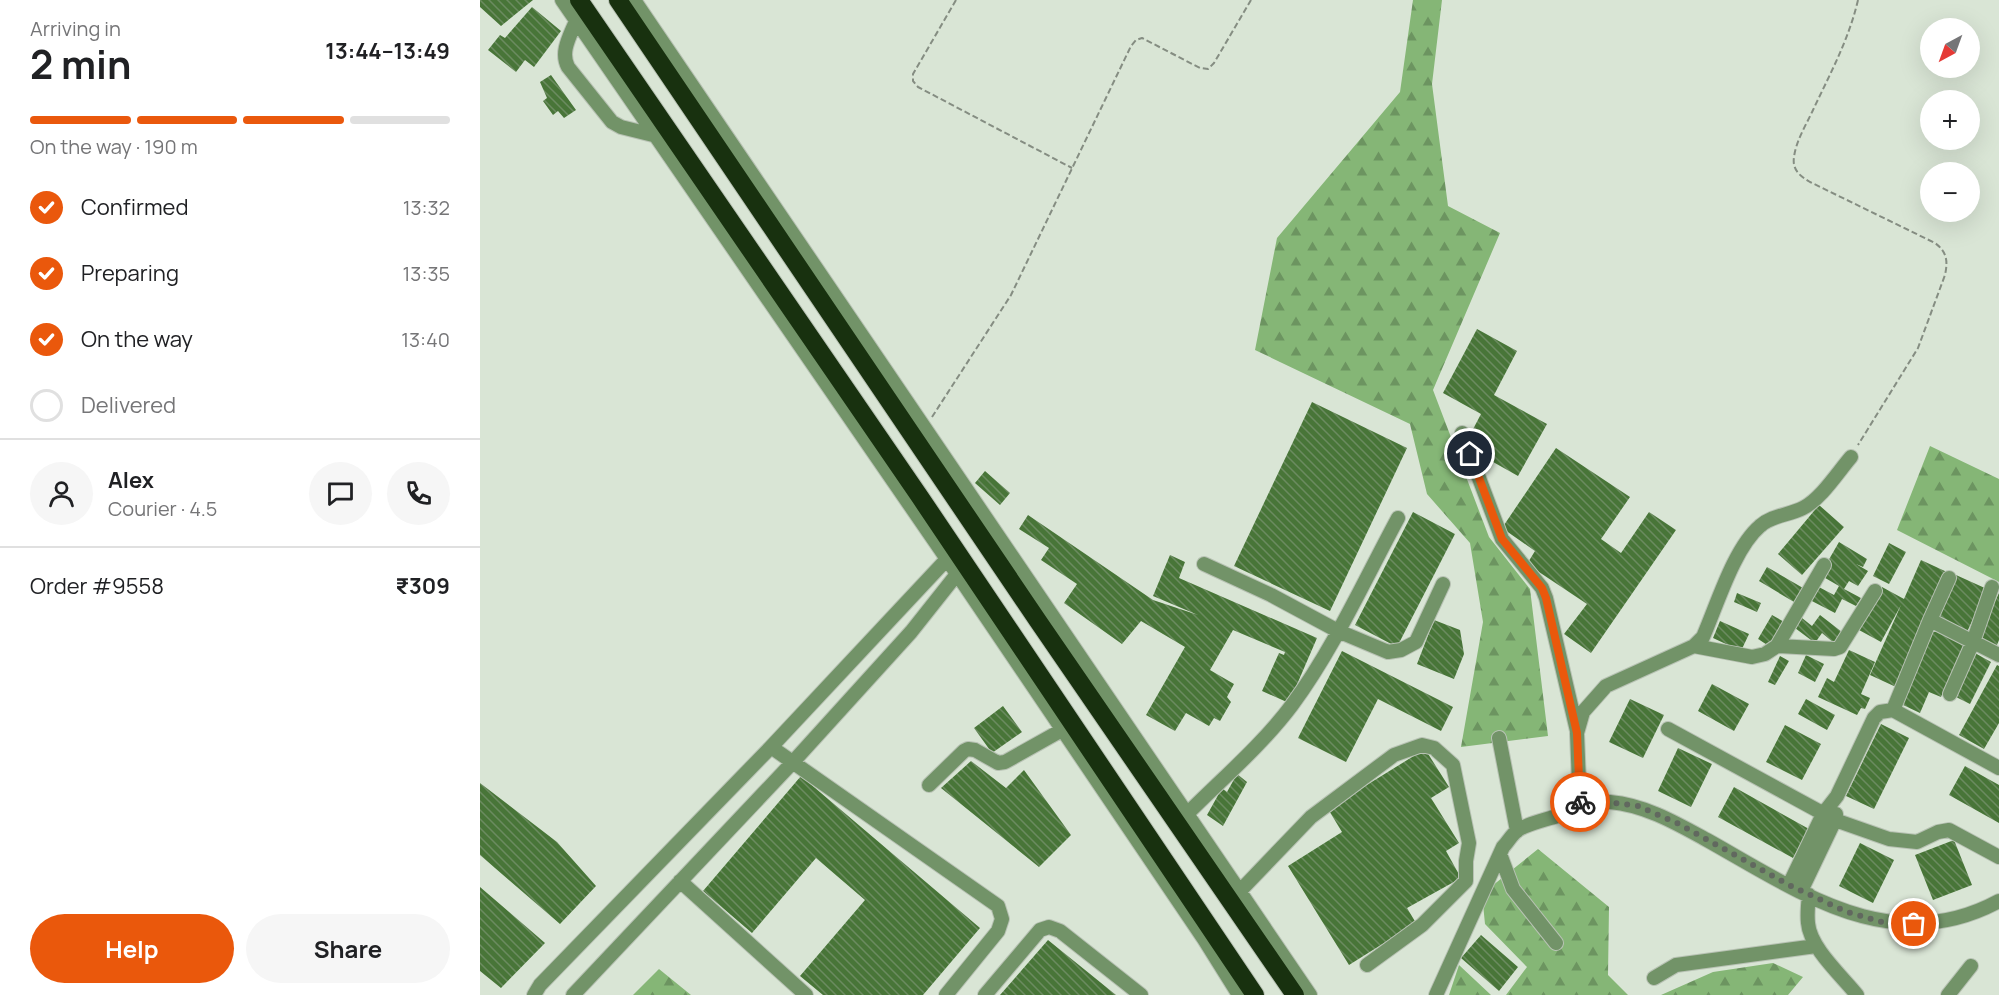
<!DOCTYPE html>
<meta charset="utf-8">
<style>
body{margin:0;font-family:Manrope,sans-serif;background:#f6f6f6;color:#202124;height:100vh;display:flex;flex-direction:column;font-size:22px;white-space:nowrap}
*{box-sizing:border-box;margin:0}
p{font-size:20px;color:#757577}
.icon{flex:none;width:33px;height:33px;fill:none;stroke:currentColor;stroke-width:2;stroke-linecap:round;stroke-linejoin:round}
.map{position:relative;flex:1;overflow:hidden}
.sheet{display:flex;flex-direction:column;background:#fff;width:480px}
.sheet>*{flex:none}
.needle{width:39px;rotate:221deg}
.controls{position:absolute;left:1440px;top:18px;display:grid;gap:12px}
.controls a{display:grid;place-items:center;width:60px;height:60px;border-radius:50%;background:#fff;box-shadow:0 6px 24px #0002;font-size:30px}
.pin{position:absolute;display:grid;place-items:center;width:51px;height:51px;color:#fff;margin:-26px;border:3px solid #fff;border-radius:50%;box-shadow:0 2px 6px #0007}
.courier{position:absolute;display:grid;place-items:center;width:60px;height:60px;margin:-30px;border:4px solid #ea580c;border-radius:50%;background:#fff;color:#222;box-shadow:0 2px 8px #0007}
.headline em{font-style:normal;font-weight:700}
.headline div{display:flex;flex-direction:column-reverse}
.headline{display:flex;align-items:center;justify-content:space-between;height:102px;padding:0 30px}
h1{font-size:39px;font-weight:700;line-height:45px}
.bar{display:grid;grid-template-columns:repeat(4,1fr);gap:9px 6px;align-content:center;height:72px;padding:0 30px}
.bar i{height:8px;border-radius:4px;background:#e0e0e0}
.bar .active{background:#ea580c}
.bar p{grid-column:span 4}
.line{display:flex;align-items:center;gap:15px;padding:0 30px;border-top:2px solid #e0e0e0}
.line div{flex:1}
.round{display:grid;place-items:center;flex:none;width:63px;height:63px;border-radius:32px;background:#f6f6f6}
ol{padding:0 30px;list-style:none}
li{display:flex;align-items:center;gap:18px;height:66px}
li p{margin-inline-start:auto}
li .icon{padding:6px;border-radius:50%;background:#ea580c;color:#fff;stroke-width:4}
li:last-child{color:#757577}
li i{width:33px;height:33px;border:3px solid #e0e0e0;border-radius:50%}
.cta{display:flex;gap:12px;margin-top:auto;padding:12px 30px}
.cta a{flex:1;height:69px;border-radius:36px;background:#ea580c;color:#fff;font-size:24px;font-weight:700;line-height:69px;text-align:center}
.cta a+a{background:#f6f6f6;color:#202124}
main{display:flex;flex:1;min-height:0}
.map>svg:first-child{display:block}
</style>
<main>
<section class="sheet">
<div class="headline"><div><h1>2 min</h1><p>Arriving in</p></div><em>13:44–13:49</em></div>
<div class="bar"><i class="active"></i><i class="active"></i><i class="active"></i><i></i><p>On the way · 190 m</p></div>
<ol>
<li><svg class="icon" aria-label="check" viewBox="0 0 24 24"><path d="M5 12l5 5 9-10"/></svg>Confirmed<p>13:32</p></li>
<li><svg class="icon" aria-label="check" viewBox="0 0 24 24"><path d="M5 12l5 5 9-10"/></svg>Preparing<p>13:35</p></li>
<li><svg class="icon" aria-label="check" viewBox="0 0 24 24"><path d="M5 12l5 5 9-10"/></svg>On the way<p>13:40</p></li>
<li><i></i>Delivered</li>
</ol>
<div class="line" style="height:108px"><a class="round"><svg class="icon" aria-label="person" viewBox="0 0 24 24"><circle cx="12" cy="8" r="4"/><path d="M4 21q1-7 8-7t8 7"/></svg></a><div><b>Alex</b><p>Courier · 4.5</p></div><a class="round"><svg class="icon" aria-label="chat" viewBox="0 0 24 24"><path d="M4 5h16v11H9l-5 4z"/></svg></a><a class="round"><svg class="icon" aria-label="phone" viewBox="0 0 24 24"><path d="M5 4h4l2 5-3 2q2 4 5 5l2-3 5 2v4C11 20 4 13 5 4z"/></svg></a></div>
<div class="line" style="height:78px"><div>Order #9558</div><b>₹309</b></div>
<div class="cta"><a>Help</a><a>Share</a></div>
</section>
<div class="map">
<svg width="1519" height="995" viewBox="0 0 1519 995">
<defs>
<pattern id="forest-firs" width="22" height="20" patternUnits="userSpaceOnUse" patternTransform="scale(1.5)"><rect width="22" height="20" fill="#85b676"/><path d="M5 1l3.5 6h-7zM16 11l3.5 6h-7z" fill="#6c9460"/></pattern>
<pattern id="building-back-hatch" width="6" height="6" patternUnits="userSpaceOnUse" patternTransform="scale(1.5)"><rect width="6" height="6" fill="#487538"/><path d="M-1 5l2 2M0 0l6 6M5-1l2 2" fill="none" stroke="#6b8b60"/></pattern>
</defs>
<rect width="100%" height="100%" fill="#d9e5d5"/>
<path fill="url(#forest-firs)" d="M933,0H962L952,84L968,206L1020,233L953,390L1009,537L1050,589L1068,736L981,747L1003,622L990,543L947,494L930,424L775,350L797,238L920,92Z
M1450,446L1519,479V582L1417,530Z
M1058,849L1129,907L1128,975L1148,995H1026L1047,967L1005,924L1002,894Z
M1293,963L1323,977L1308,995H1181L1233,972Z
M979,965L1011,995H969Z
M179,969L211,995H153Z"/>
<path fill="url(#building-back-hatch)" d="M0,0H53L21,26L0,7Z
M52,7L81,31L54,67L45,60L36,72L8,50L20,35L25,38Z
M71,75L96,110L84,118L78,111L73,115L63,101L67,98L60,82Z
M997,329L1037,351L1014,395L1067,424L1038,476L990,449L997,436L991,433L1001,414L963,393Z
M832,402L927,448L850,611L754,566Z
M1076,448L1150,497L1121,539L1141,553L1169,512L1196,530L1111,653L1084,634L1107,604L1047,564L1055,551L1022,528Z
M505,471L530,493L520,505L495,483Z
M1339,505L1364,527L1322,575L1298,554Z
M933,512L975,534L917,647L875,625Z
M548,515L673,600L718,615L673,596L690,555L705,562L699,578L837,638L809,703L782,691L799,653L804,655L805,652L753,630L730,670L754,684L747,697L751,702L740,721L734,718L729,726L706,713L695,731L666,715L705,647L661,621L642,644L584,603L597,584L561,560L569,548L539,529Z
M1359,542L1387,559L1383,567L1376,564L1388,571L1378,586L1369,581L1364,589L1381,598L1376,606L1362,599L1355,613L1328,599L1335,585L1354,595L1359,586L1340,575Z
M1409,543L1426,552L1409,584L1393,576Z
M1441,560L1467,572L1416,687L1390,675L1421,605L1401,642L1379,630L1402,587L1424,599Z
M1287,567L1323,588L1314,602L1279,581Z
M1476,575L1507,589L1487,632L1457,618Z
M1257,593L1281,603L1277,612L1254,602Z
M1519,593V640L1515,650L1496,641Z
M1292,615L1306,623L1292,648L1278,639Z
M1340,615L1362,632L1354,643L1342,633L1335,643L1315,628L1322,618L1332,626Z
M954,620L980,630L984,654L974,679L937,664Z
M1240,621L1269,634L1261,651L1233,638Z
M1453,630L1484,644L1461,697L1449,692L1440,713L1421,704Z
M1369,650L1395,662L1381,694L1390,698L1385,709L1381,708L1377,715L1338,697L1347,678L1354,682Z
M862,651L973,707L961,731L898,699L866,762L818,738Z
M1495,653L1511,662L1490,704L1474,696Z
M1326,655L1344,664L1335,682L1318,673Z
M1300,656L1309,661L1295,685L1288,682Z
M1517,665L1519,666V723L1504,749L1479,735Z
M1232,684L1269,704L1254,731L1218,711Z
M1150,699L1184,715L1163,758L1129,742Z
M1326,699L1355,715L1347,730L1318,714Z
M523,706L542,732L512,753L494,728Z
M1401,724L1429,738L1394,809L1366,796Z
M1305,725L1341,744L1322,780L1286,762Z
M1198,748L1232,764L1211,807L1178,791Z
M945,749L969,787L951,798L979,843L966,851L981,878L927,908L936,923L869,965L808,866L862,832L848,809Z
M491,761L526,788L544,770L591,835L559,867L461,788Z
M1485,766L1519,785V823L1469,795Z
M757,774L767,782L743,826L727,815L742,788L747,792Z
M321,776L500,928L443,995H343L320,976L385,900L336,858L272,933L223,891Z
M0,783L77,842L116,886L80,924L0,855Z
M1254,787L1329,829L1313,858L1238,817Z
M1474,840L1492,885L1453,900L1435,855Z
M1380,843L1414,860L1393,903L1359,886Z
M0,887L65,943L21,988L0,971Z
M1001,935L1038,967L1019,991L981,958Z
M568,940L636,995H520Z"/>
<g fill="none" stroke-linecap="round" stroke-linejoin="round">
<g stroke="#b8c2b4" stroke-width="16">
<path id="minor" d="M82,0L467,559L724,939L759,995
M154,0L830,995
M96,21C90,36 80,52 88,67L132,122L141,127L173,135
M982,433L1022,539L1062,588L1066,598L1097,731
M724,564L791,595L858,631L908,652L921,650L936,642L963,584
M1450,620L1519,655
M1214,646L1272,657L1285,654L1297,646L1344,565
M1297,646L1354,649L1360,647L1395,591
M1470,694L1493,642L1512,587
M1413,710L1450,620L1469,578
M1188,729L1355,820L1409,839L1437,842L1458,832L1469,830L1519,857
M1019,738L1037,831
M291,747L518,906L522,919L518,931L466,995
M449,785L484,751L488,749L495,750L518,763L525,762L582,730
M1100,808L1097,733L1103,712L1126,686L1214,646L1223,637C1237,605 1254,548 1280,526C1292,515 1310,515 1323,508C1341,499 1358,472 1371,457
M707,814C742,779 782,745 812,705C854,648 884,581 918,518
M1020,854L1033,889L1076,943
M200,881L326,995
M1309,885L1343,814L1357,796L1394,718L1400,712L1413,710L1519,768
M760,891L831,817L914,755L942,745L954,748L973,765L989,843L986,861V881L942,925L887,965
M1321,891L1355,820L1356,814
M1329,895C1328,904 1327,914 1328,923C1330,948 1362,976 1377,995
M1174,978L1196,965L1336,946
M54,995L60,985L291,747L467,559
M93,995L313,762L431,632L477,574
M505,995L560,930L569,927L580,931L661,995
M956,995L1023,847C1028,842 1032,834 1038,830C1049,823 1065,820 1077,816C1093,811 1113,801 1130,802C1165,805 1196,823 1227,840C1320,892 1412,959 1519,901
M1468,995L1491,966"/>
</g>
<g stroke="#b8c2b4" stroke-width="20">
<path id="highway" d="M99,0L440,497L775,995
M138,0L558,621L815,995"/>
</g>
<path stroke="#858d82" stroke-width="2" stroke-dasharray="6 3" stroke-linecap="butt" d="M476,0L433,74V81L438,87L592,168
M1378,0C1369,39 1350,74 1333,110C1326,125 1316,141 1314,157C1312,170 1320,176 1330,182L1455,243C1467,252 1468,261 1465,275L1438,348L1378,445
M452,417L531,295L651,46L656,40L662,38L720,68L728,69L734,63L771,0"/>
<use href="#minor" stroke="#729368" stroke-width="14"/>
<use href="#highway" stroke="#18310f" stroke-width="18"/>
</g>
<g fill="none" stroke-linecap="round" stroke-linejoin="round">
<path stroke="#61685f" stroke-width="6" stroke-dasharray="0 10.8" d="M1100,802V808L1127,802L1158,806L1199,824L1309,885L1367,912L1402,922L1434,924"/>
<path stroke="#ea580c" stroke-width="8" d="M990,454L1022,539L1062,588L1066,598L1097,733L1100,802"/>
</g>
</svg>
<div class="controls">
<a><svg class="needle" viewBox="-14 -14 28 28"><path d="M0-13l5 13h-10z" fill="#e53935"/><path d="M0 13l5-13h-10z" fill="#757577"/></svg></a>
<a>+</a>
<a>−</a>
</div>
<div class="pin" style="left:1434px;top:924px;background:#ea580c"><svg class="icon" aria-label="bag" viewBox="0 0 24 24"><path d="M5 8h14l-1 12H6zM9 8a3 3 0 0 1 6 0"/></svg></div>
<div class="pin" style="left:990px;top:454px;background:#1f2937"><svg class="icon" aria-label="home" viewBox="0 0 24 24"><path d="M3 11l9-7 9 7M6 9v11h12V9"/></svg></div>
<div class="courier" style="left:1100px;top:802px"><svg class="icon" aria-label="bike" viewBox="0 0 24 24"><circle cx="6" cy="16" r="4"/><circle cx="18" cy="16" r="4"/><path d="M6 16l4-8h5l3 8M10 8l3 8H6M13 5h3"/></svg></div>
</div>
</main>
